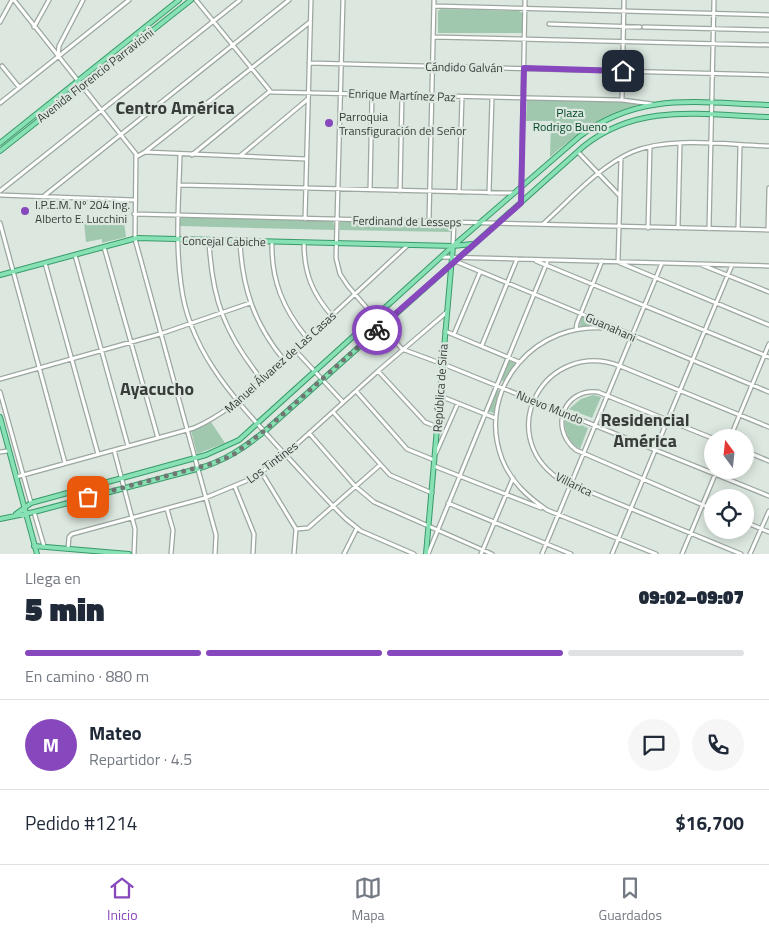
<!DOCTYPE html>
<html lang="es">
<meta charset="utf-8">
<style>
body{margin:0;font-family:"Titillium Web",sans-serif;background:#f6f6f7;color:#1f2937;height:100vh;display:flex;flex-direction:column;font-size:19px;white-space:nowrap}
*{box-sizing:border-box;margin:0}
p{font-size:16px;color:#747a83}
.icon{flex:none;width:28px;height:28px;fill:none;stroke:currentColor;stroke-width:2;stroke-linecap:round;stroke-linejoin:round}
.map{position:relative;height:554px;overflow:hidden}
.panel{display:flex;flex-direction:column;background:#fff;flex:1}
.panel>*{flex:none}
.needle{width:32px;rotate:345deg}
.controls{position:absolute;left:704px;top:429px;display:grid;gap:10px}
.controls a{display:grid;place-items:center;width:50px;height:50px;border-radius:50%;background:#fff;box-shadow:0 2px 12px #0003;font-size:25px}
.pin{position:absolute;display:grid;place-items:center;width:42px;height:42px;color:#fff;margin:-21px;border-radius:10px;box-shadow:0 2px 8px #0006}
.courier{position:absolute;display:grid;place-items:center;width:50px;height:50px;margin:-25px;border:4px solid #8848bd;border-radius:50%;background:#fff;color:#222;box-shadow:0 1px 6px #0007}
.summary em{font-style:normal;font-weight:800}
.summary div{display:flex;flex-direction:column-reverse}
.summary{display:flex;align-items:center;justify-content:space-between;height:85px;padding:0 25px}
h1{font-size:32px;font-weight:800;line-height:38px}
.bar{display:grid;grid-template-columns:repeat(4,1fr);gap:8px 5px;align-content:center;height:60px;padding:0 25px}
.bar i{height:6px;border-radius:4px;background:#e0e1e3}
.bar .current{background:#8848bd}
.bar p{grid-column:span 4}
.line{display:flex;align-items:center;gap:12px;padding:0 25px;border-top:1px solid #e0e1e3}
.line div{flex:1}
.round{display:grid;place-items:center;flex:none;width:52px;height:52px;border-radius:26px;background:#f6f6f7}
.menu{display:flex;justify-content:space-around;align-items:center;height:70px;border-top:1px solid #e0e1e3;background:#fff;font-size:14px;color:#747a83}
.menu a{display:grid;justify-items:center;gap:2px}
.menu .current{color:#8848bd}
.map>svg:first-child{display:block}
</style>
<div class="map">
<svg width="769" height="554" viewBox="0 0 769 554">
<rect width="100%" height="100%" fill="#dbe7df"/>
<path fill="#9fc8ae" d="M441,9L519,11L522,13V33H438V11Z
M527,100L645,103C607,112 579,132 550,157L551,121H526Z
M180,217L333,221L335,230L180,226Z
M340,221L452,223V232L340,230Z
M84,222H124L126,237L102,243V239L86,242Z
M581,317L603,326H580Z
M509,359L516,363L504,381L500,380Z
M499,390L494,413L487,411L497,391Z
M593,395L601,397L592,418L569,409L581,399Z
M565,418L588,428L580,449C568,442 564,432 565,418Z
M211,422L225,443L197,454L191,431Z"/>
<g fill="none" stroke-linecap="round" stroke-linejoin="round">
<g stroke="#9ca79f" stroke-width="5.5">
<path id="minor" d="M14,0L136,154L135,239L216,535L215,554
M196,0L271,92L622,100L652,104
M343,0L336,258L340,274L348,286L402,349L448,366L769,496
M434,6L769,15
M0,22L12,0
M549,24L640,27
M34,27L49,0
M644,27L769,30
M433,37L769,45
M58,56L59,46L83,0
M309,63L769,75
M2,66L19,87
M622,100L624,0
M0,103L129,0
M145,152L310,22
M578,152L619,195
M180,155C179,198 175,242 181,284C189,353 237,401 281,450C303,473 323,497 346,519L361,531L414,554
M192,155L269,92
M240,156L308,99
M136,157L145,152L306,159
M621,158L618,262L769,325
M180,185L513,193
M370,190L372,95
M0,191L240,0
M400,191L402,95
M459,192L462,97
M489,193L492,98
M0,195L134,200
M44,196L289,0
M521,202L525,0
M134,214L769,230
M305,219L311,0
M429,221L434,0
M0,223L65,463
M543,224C570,200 598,167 632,152C670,136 728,145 769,146
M648,228L650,147
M678,228L680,144
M709,229L714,0
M738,229L740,146
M768,230L769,188
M209,241C212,300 225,334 262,380
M240,241C242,287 254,324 284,360
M272,242C271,280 283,309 307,338
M304,243C304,273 312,293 332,316
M453,246L454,223
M104,247L158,438
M75,255L128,446
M442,257L769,266
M455,261L769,392
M536,261L769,357
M45,263L98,454
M702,265L769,292
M576,329L577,323L602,261
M445,331L519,362
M454,334L480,272
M482,345L517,259
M295,350L343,402
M378,371L425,422L437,427
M0,379L160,334L250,303
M356,391L407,449L434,460
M0,392L31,503
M440,396L495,418
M333,412L390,475L432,493
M309,433L355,486L374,502L492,554
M712,438L598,392C563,388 549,429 576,450L712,509
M730,438L769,344
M114,450L135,529L134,554
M745,451L769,461
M0,452L7,451
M436,453L458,403
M434,466L541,508
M262,473L296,529L294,554
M16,477L194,428C221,416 241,399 262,380L408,245
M235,487L254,534L253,554
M448,503L571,554
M167,509L173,530L171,554
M547,510C528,497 511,482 502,459C475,388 537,318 611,329
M547,510L656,554
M34,512L44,546
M745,522L769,532
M296,529L308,528L380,465
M68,549L69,537L72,534L205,498L253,478L286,454L378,371L447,312
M344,554L357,528
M428,554L548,260
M481,554L513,478
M542,554L662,263
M612,554L732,265
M682,554L717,470
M741,554L559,479C492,433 546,338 620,366L769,427
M750,554L769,511"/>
</g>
<g stroke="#399b69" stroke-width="6">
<path id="major" d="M0,143L179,0
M0,151L191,0
M0,275L137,238L453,246L472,244
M0,417L37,554
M16,514L31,503L206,455L239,440L453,246L580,136C641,91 698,103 769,105
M0,519L34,512L197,469C224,461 243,449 265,431L584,146C639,102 703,115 769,117
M34,546L129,554
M426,554L453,246"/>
</g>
<use href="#minor" stroke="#fff" stroke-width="3"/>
<use href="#major" stroke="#88e1b5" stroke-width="4"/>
</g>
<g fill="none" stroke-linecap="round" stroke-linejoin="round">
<path stroke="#717873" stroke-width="5" stroke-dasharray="0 9" d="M88,497L211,464L233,455L264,431L377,330"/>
<path stroke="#8848bd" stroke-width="6" d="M377,330L521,203L524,68L623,71"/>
</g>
<g fill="#8848bd" stroke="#dbe7df" stroke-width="2">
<circle cx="329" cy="123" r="5"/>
<circle cx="25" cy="211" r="5"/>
</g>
<g text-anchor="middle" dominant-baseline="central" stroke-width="4.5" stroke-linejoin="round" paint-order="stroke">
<g font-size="12" fill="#383d39" stroke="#dbe7df">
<text transform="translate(464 67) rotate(1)">Cándido Galván</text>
<text transform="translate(95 75) rotate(-38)">Avenida Florencio Parravicini</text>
<text transform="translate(402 95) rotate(2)">Enrique Martínez Paz</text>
<text transform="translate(407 221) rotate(1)">Ferdinand de Lesseps</text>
<text transform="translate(224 241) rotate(1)">Concejal Cabiche</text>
<text transform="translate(611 327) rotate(24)">Guanahani</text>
<text transform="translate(280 362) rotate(-42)">Manuel Álvarez de Las Casas</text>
<text transform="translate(440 388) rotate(-86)">República de Siria</text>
<text transform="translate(550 407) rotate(22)">Nuevo Mundo</text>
<text transform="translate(272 462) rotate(-37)">Los Tintines</text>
<text transform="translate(574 484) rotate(26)">Villarica</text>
</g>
<g font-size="12" fill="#004727" stroke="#dbe7df">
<text x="570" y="112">Plaza<tspan x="570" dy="14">Rodrigo Bueno</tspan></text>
</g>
<g font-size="12" fill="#383d39" stroke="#dbe7df" text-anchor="start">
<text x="339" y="116">Parroquia<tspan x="339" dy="14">Transfiguración del Señor</tspan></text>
<text x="35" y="204">I.P.E.M. Nº 204 Ing.<tspan x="35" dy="14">Alberto E. Lucchini</tspan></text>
</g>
<g font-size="18" font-weight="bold" fill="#383d39" stroke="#dbe7df">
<text x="175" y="107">Centro América</text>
<text x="157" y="388">Ayacucho</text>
<text x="645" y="419">Residencial<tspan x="645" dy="21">América</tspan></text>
</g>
</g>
</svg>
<div class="controls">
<a><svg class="needle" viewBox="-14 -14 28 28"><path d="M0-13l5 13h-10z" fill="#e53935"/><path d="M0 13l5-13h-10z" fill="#747a83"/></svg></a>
<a><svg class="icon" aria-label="locate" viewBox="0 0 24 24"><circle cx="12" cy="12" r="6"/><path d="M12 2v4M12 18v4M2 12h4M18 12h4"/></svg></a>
</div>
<div class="pin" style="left:88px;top:497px;background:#ea580c"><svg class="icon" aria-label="bag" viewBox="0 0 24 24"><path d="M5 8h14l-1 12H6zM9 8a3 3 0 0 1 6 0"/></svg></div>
<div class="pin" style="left:623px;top:71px;background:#1f2937"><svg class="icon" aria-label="home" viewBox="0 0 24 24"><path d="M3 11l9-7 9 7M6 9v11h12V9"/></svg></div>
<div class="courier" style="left:377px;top:330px"><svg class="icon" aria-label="bike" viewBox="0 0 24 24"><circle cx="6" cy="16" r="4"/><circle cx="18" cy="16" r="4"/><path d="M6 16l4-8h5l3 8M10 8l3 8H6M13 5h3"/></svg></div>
</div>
<section class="panel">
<div class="summary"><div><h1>5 min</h1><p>Llega en</p></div><em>09:02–09:07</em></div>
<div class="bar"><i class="current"></i><i class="current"></i><i class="current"></i><i></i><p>En camino · 880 m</p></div>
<div class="line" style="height:90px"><b class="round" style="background:#8848bd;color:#fff">M</b><div><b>Mateo</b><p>Repartidor · 4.5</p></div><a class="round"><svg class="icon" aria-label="chat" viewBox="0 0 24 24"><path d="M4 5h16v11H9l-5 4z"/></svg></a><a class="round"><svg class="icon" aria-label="phone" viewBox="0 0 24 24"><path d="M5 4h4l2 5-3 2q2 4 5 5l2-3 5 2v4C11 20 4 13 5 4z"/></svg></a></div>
<div class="line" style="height:65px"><div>Pedido #1214</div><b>$16,700</b></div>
</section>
<nav class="menu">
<a class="current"><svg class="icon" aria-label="home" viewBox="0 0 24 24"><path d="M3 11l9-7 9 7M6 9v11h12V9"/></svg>Inicio</a>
<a><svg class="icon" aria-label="map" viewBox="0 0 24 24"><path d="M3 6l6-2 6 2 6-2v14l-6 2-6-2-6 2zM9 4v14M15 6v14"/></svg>Mapa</a>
<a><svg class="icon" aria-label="saved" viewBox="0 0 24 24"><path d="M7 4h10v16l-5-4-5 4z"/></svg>Guardados</a>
</nav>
